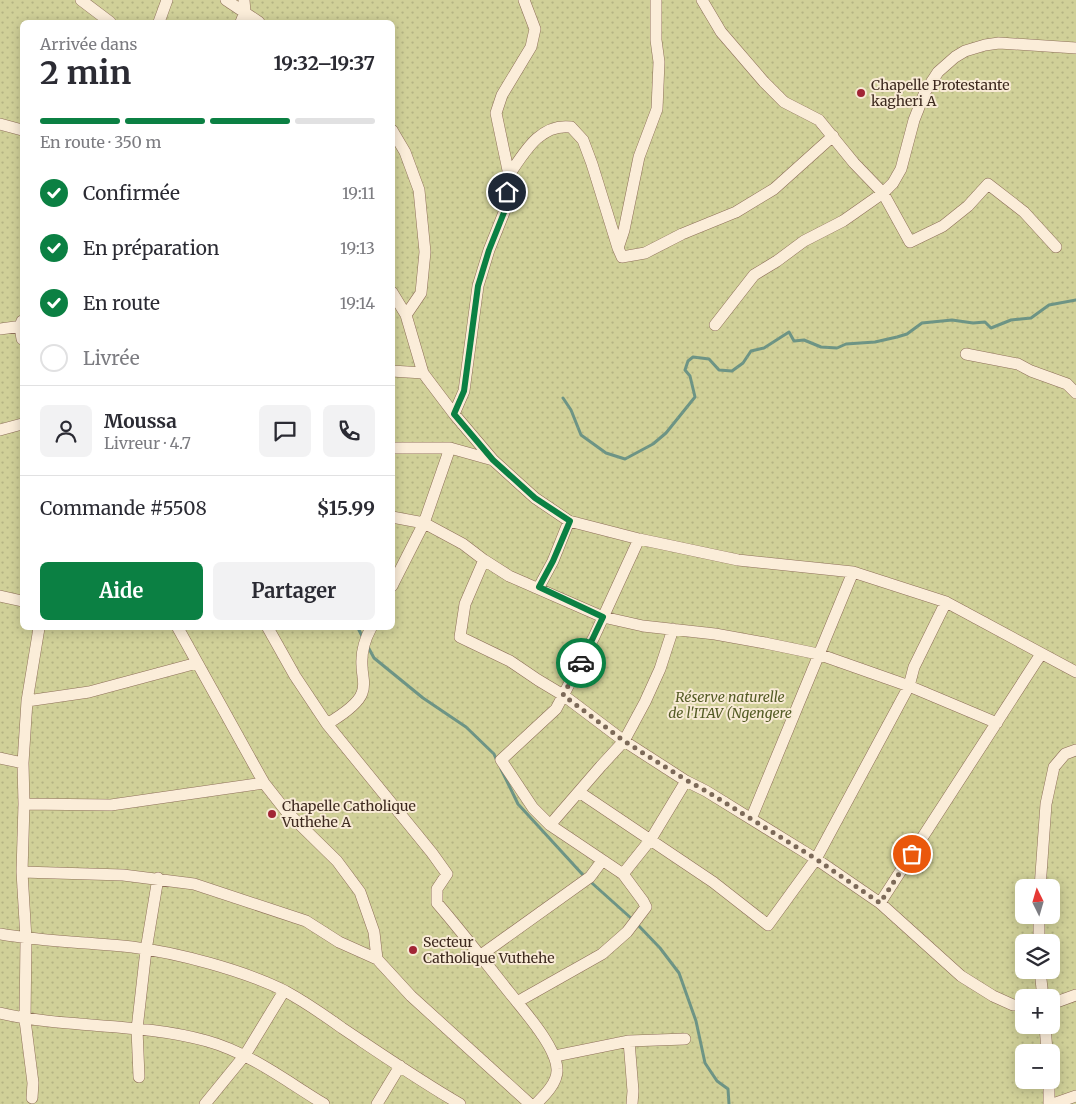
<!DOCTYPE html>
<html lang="fr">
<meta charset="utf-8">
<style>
body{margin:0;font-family:Merriweather,serif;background:#f2f2f3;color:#2b2b33;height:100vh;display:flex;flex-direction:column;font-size:19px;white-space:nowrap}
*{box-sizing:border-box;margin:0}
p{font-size:16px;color:#7c7c81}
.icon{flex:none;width:28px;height:28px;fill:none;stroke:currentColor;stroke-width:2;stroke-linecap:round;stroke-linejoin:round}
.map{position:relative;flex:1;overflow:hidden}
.sheet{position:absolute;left:20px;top:20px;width:375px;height:610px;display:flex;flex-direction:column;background:#fff;border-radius:8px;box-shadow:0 2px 12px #0003}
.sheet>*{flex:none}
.needle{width:32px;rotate:355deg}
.controls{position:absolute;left:1015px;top:879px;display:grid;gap:10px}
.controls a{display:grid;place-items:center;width:45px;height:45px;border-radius:8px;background:#fff;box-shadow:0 2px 12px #0003;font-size:25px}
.pin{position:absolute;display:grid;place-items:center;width:42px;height:42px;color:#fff;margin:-21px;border:2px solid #fff;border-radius:50%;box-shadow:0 1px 5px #0007}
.courier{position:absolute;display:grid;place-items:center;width:50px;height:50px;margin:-25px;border:4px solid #0b8043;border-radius:50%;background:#fff;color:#222;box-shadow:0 1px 6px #0007}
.head em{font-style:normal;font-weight:700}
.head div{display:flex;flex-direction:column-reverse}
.head{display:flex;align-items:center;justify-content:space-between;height:85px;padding:0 20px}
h1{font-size:32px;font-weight:700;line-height:38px}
.bar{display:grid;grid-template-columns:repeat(4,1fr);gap:8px 5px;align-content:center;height:60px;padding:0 20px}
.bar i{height:6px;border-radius:4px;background:#e1e1e2}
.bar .active{background:#0b8043}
.bar p{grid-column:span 4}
.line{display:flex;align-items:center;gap:12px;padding:0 20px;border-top:1px solid #e1e1e2}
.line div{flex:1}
.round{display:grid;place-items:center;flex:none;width:52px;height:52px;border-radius:8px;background:#f2f2f3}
ol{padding:0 20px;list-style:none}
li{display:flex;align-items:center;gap:15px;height:55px}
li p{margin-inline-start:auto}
li .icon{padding:5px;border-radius:50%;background:#0b8043;color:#fff;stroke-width:4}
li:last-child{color:#7c7c81}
li i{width:28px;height:28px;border:2px solid #e1e1e2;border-radius:50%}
.primary-button{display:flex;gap:10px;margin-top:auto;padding:10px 20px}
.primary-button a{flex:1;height:58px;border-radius:8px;background:#0b8043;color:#fff;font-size:20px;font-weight:700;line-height:58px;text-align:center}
.primary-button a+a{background:#f2f2f3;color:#2b2b33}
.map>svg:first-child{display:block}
</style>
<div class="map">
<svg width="1076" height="1104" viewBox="0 0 1076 1104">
<defs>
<pattern id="park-dots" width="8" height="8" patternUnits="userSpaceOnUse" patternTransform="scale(1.25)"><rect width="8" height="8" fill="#d0d098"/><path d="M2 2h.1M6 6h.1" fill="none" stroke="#b4b383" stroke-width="1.8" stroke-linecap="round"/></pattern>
</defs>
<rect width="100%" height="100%" fill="#f1dfc5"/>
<path fill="url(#park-dots)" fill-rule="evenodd" d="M0,0H1076V1104H0ZM22,22H392V628H22ZM1024,888H1051V915H1024ZM1024,942H1051V970H1024ZM1024,998H1051V1025H1024ZM1024,1052H1051V1080H1024Z"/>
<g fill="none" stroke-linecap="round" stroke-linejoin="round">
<path stroke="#6d9485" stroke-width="3" d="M563,398L571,410L581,435L606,453L625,459L653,444L666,433L695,397L690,376L685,370L688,361L693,357L709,359L719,370L732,371L743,363L751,351L764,348L789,332L794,341L804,340L821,347L837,348L846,344L875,342L897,337L907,334L922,323L952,320L973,323L985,322L991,328L1011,320L1031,318L1049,305L1076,300
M358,628L363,638
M367,645L374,658L423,698L466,727L494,754L497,761
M501,769L518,804L583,875L632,919
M637,924L660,948L679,973L696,1021L705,1063L717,1081L728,1089L729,1104"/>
<g stroke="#8e6f59" stroke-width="12">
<path id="street" d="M81,0L110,22
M226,0L259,22
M702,0L721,32L764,82L784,102L819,120L854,163L883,193L910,242L943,226L968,206L988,184L1024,212L1056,247
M159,22L167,0
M241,22L245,12L244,0
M0,124L22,130
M392,130L405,152L419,190L425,252L421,293L406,315
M509,175C524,153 540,123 571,127L583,140L592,164L618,248L624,230L639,157L657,109L659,62L656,40V0
M618,248L622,257L645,253L682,234L736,212L774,189L833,136
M392,292L406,315L423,373L454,414L493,460L535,498L569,521L639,539L738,560L853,572L946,602L1076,672
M22,321L20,326L22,339
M715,325L754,275L777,261L804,241L843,221L883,193L893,183L901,169L914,120L925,92L938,72L955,57L965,51L985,45L999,43L1076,48
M0,329L22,326
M966,354L1018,364L1031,371L1067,384L1076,393
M392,371L423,373
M454,414L464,391L478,286L489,250L505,210L509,175L496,113L502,95L531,47L535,29L524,0
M0,430L22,424
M392,448H450L493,460
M392,517L424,523L463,544L484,560L509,576L603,617L643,626L715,634L765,643L818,654L909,686L997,723
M484,560L465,604L460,637L510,661L538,680L563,695L624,741L686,781L706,791L816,859L880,903L961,976L993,996L1013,1005H1024
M392,586L424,523L450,448
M539,587L553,561L569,521
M0,596L22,601
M178,628L264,783L286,811L337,861L360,892L374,932L377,959L411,996L530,1104
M268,628L295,676L327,724L432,853L447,874L437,889V903C462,932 485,962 509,992C523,1010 556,1046 557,1069C558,1082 545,1095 536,1104
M27,701L89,692L197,663
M327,724C337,718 358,705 362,693C366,684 362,676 362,666C361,653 365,639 371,628
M0,758L23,763
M579,792L713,882L768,925L816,859L909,686L914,667L946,602
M24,804L111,805L264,783
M751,819C785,737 819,654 853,572
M550,825L601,766L624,741L645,702L660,669L673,629
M22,872L123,875L194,884L306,921L339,942L377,959
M623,874L651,839L686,781
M1040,888L1046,804L1054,767L1065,754L1076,750
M880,903L1041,654
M1039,915V942
M0,934C44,942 88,942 132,947C178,953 243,970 285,991C305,1002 324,1015 342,1028C381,1054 420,1081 460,1104
M481,955L590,877L602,861
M1040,970L1043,998
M517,1002L602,954L627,932L646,907L643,901L623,874L550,825L533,808L501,760L556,709L594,637L639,539
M1051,1004L1076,995
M0,1013C68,1029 139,1022 207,1041C250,1053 286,1081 324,1104
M1045,1025L1047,1052
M629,1041L633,1091L632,1104
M555,1056L629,1041L685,1039
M139,1077L137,1029L146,950L158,878
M1049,1080V1104
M32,1098L33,1083L25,1020L26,939L22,872L24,804L23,763L27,701L39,628
M205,1104L245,1055L284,991
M377,1104L400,1066
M1053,1104L1076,1096"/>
</g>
<use href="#street" stroke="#fbedd9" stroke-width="11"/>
</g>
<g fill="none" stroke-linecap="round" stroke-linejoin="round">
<path stroke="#7c6958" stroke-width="5" stroke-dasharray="0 9" d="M581,663L563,695L624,741L686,780L706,791L816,859L880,903L912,854"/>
<path stroke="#0b8043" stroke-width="6" d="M507,192L505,210L489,250L478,286L464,391L454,414L493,460L535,498L570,521L553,561L539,587L603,617L581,663"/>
</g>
<g fill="#a12535" stroke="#f8ead5" stroke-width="2">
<circle cx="861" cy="93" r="5"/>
<circle cx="272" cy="814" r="5"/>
<circle cx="413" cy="950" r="5"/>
</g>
<g text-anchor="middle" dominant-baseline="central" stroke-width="4" stroke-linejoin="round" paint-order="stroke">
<g font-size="14" fill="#3d291e" stroke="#f8ead5" text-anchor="start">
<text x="871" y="85">Chapelle Protestante<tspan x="871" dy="16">kagheri A</tspan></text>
<text x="282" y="806">Chapelle Catholique<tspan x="282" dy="16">Vuthehe A</tspan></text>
<text x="423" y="942">Secteur<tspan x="423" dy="16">Catholique Vuthehe</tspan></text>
</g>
<g font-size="14" font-style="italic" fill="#535b24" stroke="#f8ead5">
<text x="730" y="697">Réserve naturelle<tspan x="730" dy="16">de l'ITAV (Ngengere</tspan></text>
</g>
</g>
</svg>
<div class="controls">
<a><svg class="needle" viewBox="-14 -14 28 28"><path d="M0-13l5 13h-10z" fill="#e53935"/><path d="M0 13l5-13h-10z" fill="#7c7c81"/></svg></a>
<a><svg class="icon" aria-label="layers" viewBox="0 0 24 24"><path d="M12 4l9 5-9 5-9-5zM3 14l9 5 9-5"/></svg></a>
<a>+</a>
<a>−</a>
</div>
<div class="pin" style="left:912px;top:854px;background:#ea580c"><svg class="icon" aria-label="bag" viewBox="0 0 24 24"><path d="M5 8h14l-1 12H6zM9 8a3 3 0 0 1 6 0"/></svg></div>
<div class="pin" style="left:507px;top:192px;background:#1f2937"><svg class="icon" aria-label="home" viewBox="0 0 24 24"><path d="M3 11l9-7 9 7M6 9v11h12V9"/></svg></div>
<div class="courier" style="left:581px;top:663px"><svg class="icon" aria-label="car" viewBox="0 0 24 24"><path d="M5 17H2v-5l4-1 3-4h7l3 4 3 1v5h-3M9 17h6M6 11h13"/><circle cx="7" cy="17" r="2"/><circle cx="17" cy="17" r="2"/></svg></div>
<section class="sheet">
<div class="head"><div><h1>2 min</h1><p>Arrivée dans</p></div><em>19:32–19:37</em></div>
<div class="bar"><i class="active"></i><i class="active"></i><i class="active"></i><i></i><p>En route · 350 m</p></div>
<ol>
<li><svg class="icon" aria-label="check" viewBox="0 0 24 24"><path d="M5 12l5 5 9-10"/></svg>Confirmée<p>19:11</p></li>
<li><svg class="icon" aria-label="check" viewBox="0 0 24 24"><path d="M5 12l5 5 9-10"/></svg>En préparation<p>19:13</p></li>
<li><svg class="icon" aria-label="check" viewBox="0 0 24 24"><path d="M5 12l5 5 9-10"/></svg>En route<p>19:14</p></li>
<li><i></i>Livrée</li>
</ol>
<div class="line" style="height:90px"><a class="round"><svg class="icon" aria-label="person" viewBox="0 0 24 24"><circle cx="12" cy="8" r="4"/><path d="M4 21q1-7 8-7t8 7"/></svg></a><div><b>Moussa</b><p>Livreur · 4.7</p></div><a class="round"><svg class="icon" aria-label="chat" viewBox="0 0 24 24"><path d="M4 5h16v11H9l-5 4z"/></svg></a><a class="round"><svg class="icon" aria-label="phone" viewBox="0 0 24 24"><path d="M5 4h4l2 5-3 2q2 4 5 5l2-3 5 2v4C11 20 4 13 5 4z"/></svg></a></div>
<div class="line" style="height:65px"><div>Commande #5508</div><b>$15.99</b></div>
<div class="primary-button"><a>Aide</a><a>Partager</a></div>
</section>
</div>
